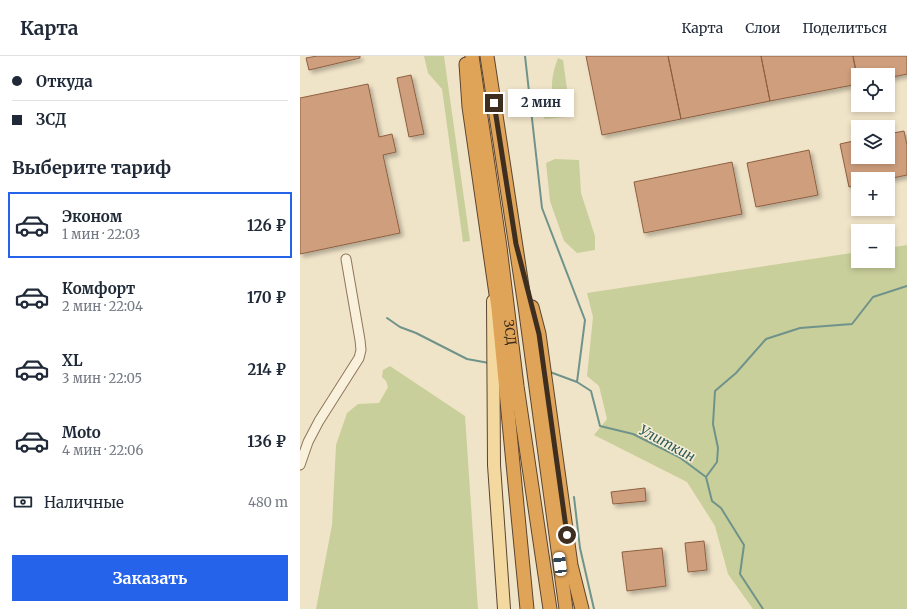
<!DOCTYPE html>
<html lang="ru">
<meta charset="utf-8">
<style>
body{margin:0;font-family:Merriweather,serif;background:#f2f2f3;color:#1f2937;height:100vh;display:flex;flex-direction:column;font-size:15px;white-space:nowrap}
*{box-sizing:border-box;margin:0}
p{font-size:13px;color:#747a83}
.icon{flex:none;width:22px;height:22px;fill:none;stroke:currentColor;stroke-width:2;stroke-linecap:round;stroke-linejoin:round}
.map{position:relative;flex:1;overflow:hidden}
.details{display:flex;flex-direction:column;background:#fff;width:300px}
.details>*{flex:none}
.top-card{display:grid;align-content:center;height:88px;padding:0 12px;background:#fff}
.tools{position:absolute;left:551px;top:12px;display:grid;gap:8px}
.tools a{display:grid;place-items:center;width:44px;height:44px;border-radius:0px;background:#fff;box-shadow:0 2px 6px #0003;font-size:20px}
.end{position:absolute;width:18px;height:18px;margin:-9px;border:5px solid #3d2e20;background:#fff;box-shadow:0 0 0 2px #fff}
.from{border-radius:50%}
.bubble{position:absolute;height:28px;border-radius:0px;background:#fff;box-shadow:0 2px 6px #0003;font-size:13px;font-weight:700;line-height:28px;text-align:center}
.car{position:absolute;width:12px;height:24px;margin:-12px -6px;border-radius:5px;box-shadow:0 0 3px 1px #0007;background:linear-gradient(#fff 24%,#345 0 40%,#fff 0 76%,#345 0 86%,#fff 0)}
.top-card b{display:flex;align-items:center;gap:14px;height:38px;font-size:15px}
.top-card b+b{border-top:1px solid #e0e1e3}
.top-card i{width:10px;height:10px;background:#1f2937}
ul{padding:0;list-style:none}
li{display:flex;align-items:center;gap:12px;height:66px;margin:0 8px 6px;padding:0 4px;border:2px solid transparent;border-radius:0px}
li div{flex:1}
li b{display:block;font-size:15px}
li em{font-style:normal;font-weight:700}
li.current{border-color:#2563eb}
li>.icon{width:36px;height:36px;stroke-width:1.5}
h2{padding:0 12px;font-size:18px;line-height:48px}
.pay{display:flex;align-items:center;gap:10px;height:44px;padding:0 12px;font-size:15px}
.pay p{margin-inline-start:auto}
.action{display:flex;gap:8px;margin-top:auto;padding:8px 12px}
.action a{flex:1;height:46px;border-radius:0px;background:#2563eb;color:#fff;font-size:16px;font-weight:700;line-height:46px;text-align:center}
header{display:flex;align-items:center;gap:24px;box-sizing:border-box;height:56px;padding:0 20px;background:#fff;border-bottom:1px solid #e0e1e3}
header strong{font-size:19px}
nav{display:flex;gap:22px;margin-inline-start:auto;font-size:14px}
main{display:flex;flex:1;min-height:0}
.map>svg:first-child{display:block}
.green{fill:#c9cf9b}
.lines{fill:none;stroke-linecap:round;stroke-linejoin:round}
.stream{stroke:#6f938a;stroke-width:2}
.building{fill:#cf9f7d;stroke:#8d5f41;filter:url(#shadow)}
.minor-casing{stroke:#8d765c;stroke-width:11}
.major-casing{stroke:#5b4430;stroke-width:14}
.highway-casing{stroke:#5b4430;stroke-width:15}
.minor{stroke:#faf1dc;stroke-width:9}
.major{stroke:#f3d9a0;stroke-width:12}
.highway{stroke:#e0a458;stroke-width:13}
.route{stroke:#3d2e20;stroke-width:5}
.labels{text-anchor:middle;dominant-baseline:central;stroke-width:3;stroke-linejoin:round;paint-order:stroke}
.street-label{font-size:13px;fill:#3d2e20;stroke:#f7eed8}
.water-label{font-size:14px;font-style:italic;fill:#2f5d5a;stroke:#f7eed8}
</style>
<header>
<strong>Карта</strong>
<nav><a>Карта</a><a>Слои</a><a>Поделиться</a></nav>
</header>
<main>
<section class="details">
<div class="top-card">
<b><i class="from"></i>Откуда</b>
<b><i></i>ЗСД</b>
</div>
<h2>Выберите тариф</h2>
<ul>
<li class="current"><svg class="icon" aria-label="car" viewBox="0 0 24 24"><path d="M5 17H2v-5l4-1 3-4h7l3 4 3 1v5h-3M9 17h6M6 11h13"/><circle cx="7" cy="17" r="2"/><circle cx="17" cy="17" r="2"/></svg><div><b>Эконом</b><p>1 мин · 22:03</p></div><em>126 ₽</em></li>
<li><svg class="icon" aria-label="car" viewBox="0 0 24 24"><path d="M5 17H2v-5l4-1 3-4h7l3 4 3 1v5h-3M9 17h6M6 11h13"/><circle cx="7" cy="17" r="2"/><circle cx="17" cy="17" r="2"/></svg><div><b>Комфорт</b><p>2 мин · 22:04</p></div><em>170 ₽</em></li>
<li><svg class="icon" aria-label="car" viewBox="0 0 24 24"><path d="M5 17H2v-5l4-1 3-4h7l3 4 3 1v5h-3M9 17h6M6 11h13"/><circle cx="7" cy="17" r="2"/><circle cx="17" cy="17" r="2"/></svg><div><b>XL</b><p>3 мин · 22:05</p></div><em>214 ₽</em></li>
<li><svg class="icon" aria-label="car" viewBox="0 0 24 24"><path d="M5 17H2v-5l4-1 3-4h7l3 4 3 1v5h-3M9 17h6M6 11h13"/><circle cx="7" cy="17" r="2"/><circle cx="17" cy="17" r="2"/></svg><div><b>Moto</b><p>4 мин · 22:06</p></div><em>136 ₽</em></li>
</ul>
<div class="pay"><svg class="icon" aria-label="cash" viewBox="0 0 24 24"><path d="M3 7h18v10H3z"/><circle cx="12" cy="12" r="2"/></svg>Наличные<p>480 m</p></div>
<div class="action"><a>Заказать</a></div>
</section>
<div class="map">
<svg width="607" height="553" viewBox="0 0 607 553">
<defs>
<filter id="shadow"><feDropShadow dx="3" dy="3" stdDeviation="2" flood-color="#0004"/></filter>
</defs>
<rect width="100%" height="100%" fill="#f0e4c8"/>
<path class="green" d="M124,0H144L170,185L163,186L142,33L128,17Z
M258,2L263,4L268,40L265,46L255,45C249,32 253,15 258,2Z
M243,51L266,52L268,56L265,61L245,63L241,59Z
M255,103L279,104L281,137L295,180V194L277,197L264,185L250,145L246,107Z
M607,189V553H453L428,518L415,470L387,426L294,379L307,363L299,330L287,320L293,261L287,237L558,196V205H588V192Z
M90,310L165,360L178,553H16L32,469L36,389L47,357L58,348L79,347L88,331L86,325L82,321L83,314Z"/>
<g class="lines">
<path class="stream" d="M225,0L242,152L285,264L277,326
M87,262L100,271L116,277L167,303L189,307
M250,316L277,326L291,335L300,370L333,378L379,401L406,421L412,445L421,452L444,489L440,518L463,553
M406,421L417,406L418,392L413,368L415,335L436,317L466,283L500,272L552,268L573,241L607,230
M274,441L280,492L294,553"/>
</g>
<path class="building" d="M17,0H60V2L9,14L6,2Z
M286,0H368L381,63L302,79Z
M368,0H461L470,45L381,63Z
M461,0H553L558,28L470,45Z
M553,0H607V18L588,22V19H558V25Z
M111,19L124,78L109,81L97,22Z
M68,28L79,81L92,78L96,96L83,99L100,177L0,198V42Z
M604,75L607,89V119L588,123H558V129L549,131L540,88L558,84V101H588V78Z
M509,94L518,139L456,151L447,107Z
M432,106L442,158L344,177L334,126Z
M345,432L346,445L313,448L311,436Z
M404,485L407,514L388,516L385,487Z
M362,492L366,530L327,535L322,496Z"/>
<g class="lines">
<defs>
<path id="minor" d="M0,409L8,386L19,365L59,302L61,294L60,284L46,203"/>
<path id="major" d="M193,245L194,409L204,553"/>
<g id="highway">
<path id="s1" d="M172,0L200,191L217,330L250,553"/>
<path d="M187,0L225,250L266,553"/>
<path d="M166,8L169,51L198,252L227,553"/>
<path d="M232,251L239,278L271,509L282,553"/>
</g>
</defs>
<use href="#minor" class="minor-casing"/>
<use href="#major" class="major-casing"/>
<use href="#highway" class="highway-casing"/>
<use href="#minor" class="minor"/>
<use href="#major" class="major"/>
<use href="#highway" class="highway"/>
</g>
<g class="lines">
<path class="route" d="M194,47L216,188L239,278L267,479"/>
</g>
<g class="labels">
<g class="street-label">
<text stroke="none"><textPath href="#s1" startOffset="279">ЗСД</textPath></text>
</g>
<g class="water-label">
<text transform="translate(367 387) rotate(28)">Улиткин</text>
</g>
</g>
</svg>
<div class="tools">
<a><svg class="icon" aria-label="locate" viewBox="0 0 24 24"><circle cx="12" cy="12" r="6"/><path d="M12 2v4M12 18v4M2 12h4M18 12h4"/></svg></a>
<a><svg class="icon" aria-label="layers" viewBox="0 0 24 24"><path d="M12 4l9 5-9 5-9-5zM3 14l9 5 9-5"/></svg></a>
<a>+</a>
<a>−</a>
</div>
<i class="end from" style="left:267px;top:479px"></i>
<i class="end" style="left:194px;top:47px"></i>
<div class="bubble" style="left:208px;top:33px;width:66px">2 мин</div>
<i class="car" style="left:260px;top:508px;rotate:353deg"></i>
</div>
</main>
